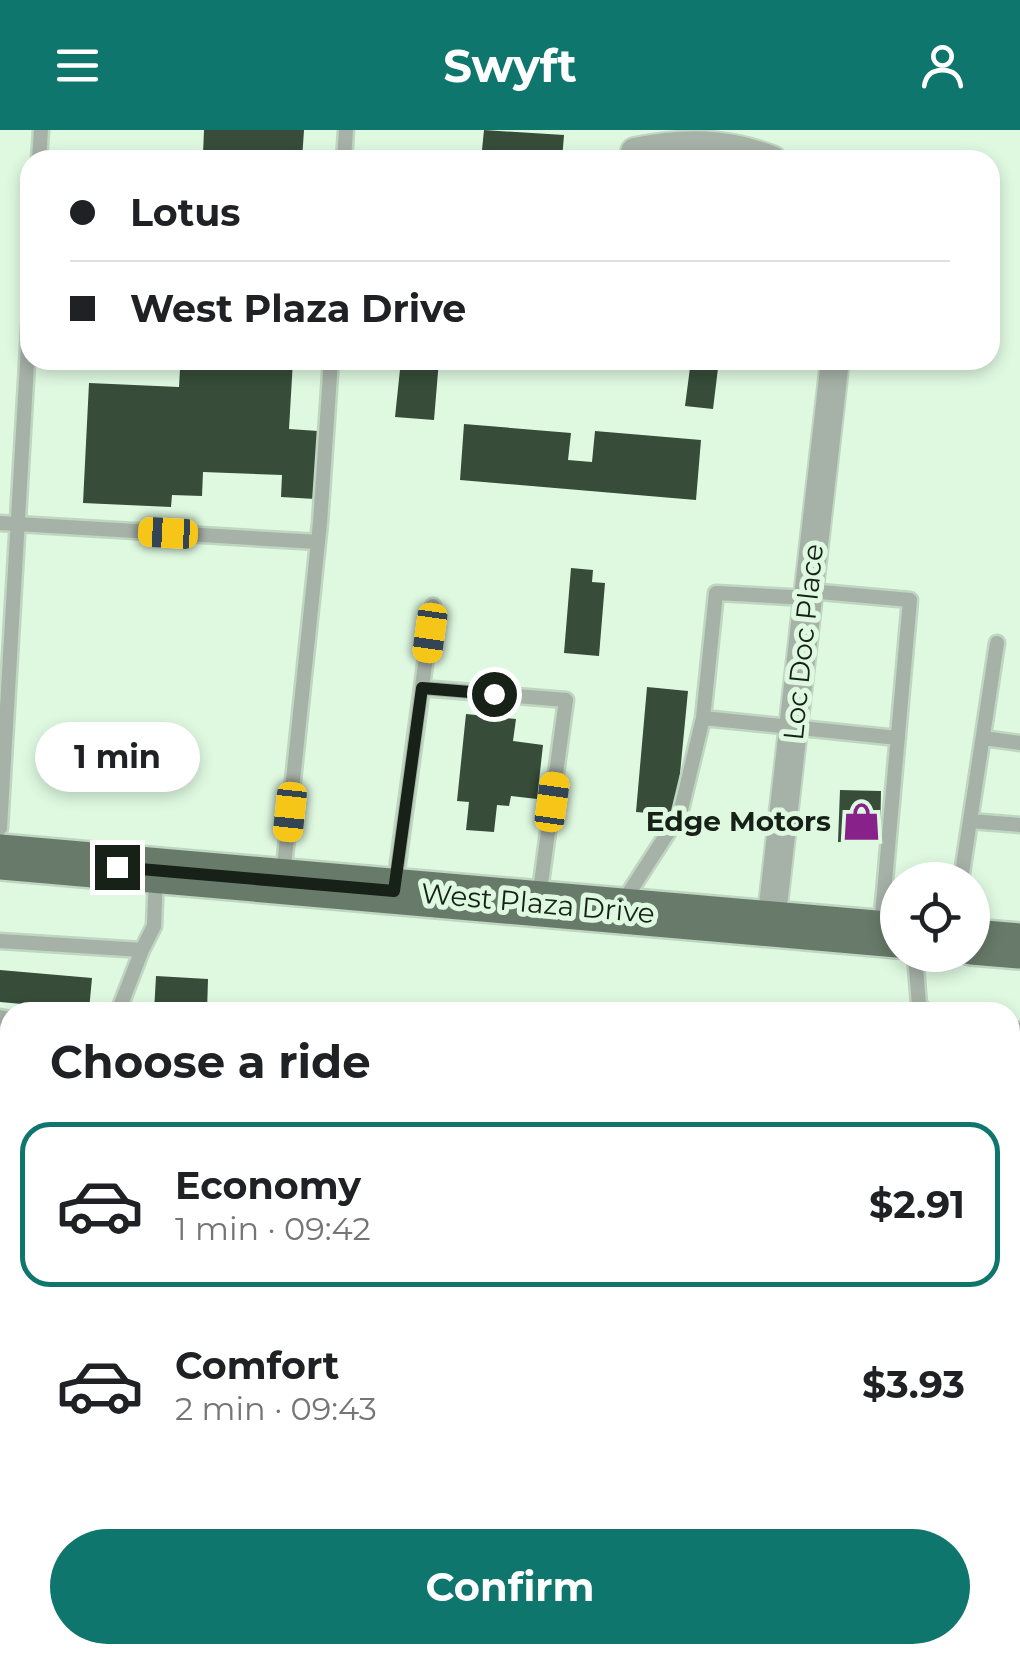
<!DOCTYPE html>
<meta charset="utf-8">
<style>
body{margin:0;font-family:Montserrat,sans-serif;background:#f2f2f2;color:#202124;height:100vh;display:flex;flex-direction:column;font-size:38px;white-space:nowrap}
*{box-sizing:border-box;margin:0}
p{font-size:32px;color:#757577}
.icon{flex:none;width:55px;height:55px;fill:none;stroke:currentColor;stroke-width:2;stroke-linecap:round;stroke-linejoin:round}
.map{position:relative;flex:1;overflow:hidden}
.panel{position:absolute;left:0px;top:872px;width:1020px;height:662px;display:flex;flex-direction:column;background:#fff;border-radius:30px 30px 0 0;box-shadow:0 5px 15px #0003}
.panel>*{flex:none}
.guide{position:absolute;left:20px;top:20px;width:980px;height:220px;border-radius:30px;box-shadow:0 5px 15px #0003;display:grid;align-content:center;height:220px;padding:0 50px;background:#fff}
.fabs{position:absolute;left:880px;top:732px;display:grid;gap:20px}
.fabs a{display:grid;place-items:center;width:110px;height:110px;border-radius:50%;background:#fff;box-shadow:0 5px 15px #0003;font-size:50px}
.end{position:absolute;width:45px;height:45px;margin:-22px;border:12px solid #172118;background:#fff;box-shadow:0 0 0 5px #fff}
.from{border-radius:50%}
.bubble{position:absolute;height:70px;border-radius:35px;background:#fff;box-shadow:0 5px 15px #0003;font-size:32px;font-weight:700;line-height:70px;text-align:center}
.car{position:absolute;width:30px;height:60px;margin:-30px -15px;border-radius:12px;box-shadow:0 0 8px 2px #0007;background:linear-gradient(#f5c518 24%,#345 0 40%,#f5c518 0 76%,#345 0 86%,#f5c518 0)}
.guide b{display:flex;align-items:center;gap:35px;height:95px;font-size:38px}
.guide b+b{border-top:2px solid #e0e0e0}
.guide i{width:25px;height:25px;background:#202124}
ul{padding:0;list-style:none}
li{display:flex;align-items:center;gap:30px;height:165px;margin:0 20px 15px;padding:0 30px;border:5px solid transparent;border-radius:30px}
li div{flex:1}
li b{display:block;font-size:38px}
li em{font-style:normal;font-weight:700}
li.selected{border-color:#0f766e}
li>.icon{width:90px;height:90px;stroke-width:1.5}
h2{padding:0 50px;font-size:45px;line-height:120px}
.primary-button{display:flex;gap:20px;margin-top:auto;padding:20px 50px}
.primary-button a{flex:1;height:115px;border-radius:60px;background:#0f766e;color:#fff;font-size:40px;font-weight:700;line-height:115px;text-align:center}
header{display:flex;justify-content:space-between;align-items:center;height:130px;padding:0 50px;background:#0f766e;color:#fff;font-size:45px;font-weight:700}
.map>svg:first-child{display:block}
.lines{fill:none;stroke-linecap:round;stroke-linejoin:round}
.stream{stroke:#7fae84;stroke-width:9}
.building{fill:#374c39}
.service-casing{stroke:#bfd6c1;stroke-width:19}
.minor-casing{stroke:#bfd6c1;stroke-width:32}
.primary-casing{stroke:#bfd6c1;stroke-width:50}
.service{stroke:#a6b1a7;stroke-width:14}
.minor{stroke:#a6b1a7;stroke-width:28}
.primary{stroke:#687b6a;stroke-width:45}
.route{stroke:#172118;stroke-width:12}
.labels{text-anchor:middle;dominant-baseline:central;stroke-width:10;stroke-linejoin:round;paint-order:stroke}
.street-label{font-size:28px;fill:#172118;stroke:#dff9e1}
.poi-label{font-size:28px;font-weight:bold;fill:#172118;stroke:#dff9e1;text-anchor:end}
</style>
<header><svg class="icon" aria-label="menu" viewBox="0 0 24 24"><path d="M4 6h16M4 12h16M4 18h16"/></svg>Swyft<svg class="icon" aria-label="person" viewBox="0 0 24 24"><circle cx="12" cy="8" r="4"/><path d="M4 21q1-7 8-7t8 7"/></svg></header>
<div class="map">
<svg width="1020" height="1534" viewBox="0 0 1020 1534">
<rect width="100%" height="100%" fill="#dff9e1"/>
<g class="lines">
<path class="stream" d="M1010,1260L1020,1265"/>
</g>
<path class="building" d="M204,0H304L302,30H186V23L203,24Z
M484,0L564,5L562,30H481Z
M188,230H293L289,299L318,301L315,369L281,367L282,345L203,342L202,366L172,365L171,377L83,373L89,253L179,257L180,239L188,240Z
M401,230H439L434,290L395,287Z
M691,230H719L713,279L685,276Z
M464,294L571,303L568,330L592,332L595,301L701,310L696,370L460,350Z
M571,438L593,440L592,452L605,453L599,526L564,523Z
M647,557L688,561L676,685L636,682Z
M466,584L516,589L513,611L543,615L537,669L511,666L509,676L497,675L494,702L466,700L469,672L457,671Z
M840,660L881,661L880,713L838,712Z
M0,840L92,848L89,880L0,872Z
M156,846L208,849L207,882H154Z
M904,1525L916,1528L919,1525H968L976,1534H894Z"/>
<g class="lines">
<defs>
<path id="service" d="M39,30L41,0
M344,30L346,0
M0,393L318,412
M809,461L910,470L881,796
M422,558L566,570L539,768
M703,588L716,463L808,468
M983,608L1020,613
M970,691L1020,695
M0,698L30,182
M283,746L320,393L331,230
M961,750L997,513
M395,755L433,476
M623,772L680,684L703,588L898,608
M0,811L142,820
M915,825L919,875L927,882
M118,882L142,820L154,796L156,746
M0,887L10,889
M1010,899L1020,900"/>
<path id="minor" d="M635,22C685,12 724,12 772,30
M771,793L835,230"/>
<path id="primary" d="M0,727L898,805
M972,812L1020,816"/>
</defs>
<use href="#service" class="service-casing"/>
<use href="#minor" class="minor-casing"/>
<use href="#primary" class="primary-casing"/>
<use href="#service" class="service"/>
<use href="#minor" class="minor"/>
<use href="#primary" class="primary"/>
</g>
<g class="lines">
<path class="route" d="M117,737L394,761L422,558L494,564"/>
</g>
<defs>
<symbol id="shop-bare" viewBox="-9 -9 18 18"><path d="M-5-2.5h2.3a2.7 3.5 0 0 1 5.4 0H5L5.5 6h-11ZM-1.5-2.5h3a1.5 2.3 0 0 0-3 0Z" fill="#882189" stroke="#dff9e1" stroke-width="2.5" paint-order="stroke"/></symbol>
</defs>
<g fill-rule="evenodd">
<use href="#shop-bare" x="834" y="664" width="55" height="55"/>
</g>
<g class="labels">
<g class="street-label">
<text transform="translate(803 512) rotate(-84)">Loc Doc Place</text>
<text transform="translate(538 773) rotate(5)">West Plaza Drive</text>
</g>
<g class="poi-label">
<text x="831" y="691">Edge Motors</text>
</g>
</g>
</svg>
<div class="fabs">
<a><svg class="icon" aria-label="locate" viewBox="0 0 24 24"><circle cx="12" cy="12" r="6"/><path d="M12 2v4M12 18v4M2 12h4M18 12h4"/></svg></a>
</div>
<i class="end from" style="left:494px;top:564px"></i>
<i class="end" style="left:117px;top:737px"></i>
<div class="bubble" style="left:35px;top:592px;width:165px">1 min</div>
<i class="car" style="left:168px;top:403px;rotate:273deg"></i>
<i class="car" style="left:430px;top:503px;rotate:188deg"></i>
<i class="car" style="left:552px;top:672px;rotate:8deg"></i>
<i class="car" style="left:290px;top:682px;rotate:186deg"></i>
<div class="guide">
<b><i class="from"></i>Lotus</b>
<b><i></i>West Plaza Drive</b>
</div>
<section class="panel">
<h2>Choose a ride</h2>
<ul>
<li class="selected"><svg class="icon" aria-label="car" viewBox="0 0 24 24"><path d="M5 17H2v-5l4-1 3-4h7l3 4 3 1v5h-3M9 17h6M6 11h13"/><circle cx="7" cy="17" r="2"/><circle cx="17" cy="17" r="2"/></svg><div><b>Economy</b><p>1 min · 09:42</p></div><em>$2.91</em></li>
<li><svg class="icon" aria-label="car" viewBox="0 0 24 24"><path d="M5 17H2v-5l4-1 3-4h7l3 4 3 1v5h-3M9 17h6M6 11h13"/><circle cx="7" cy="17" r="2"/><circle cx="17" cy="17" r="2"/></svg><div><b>Comfort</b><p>2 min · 09:43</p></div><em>$3.93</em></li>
</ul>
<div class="primary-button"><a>Confirm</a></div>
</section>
</div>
